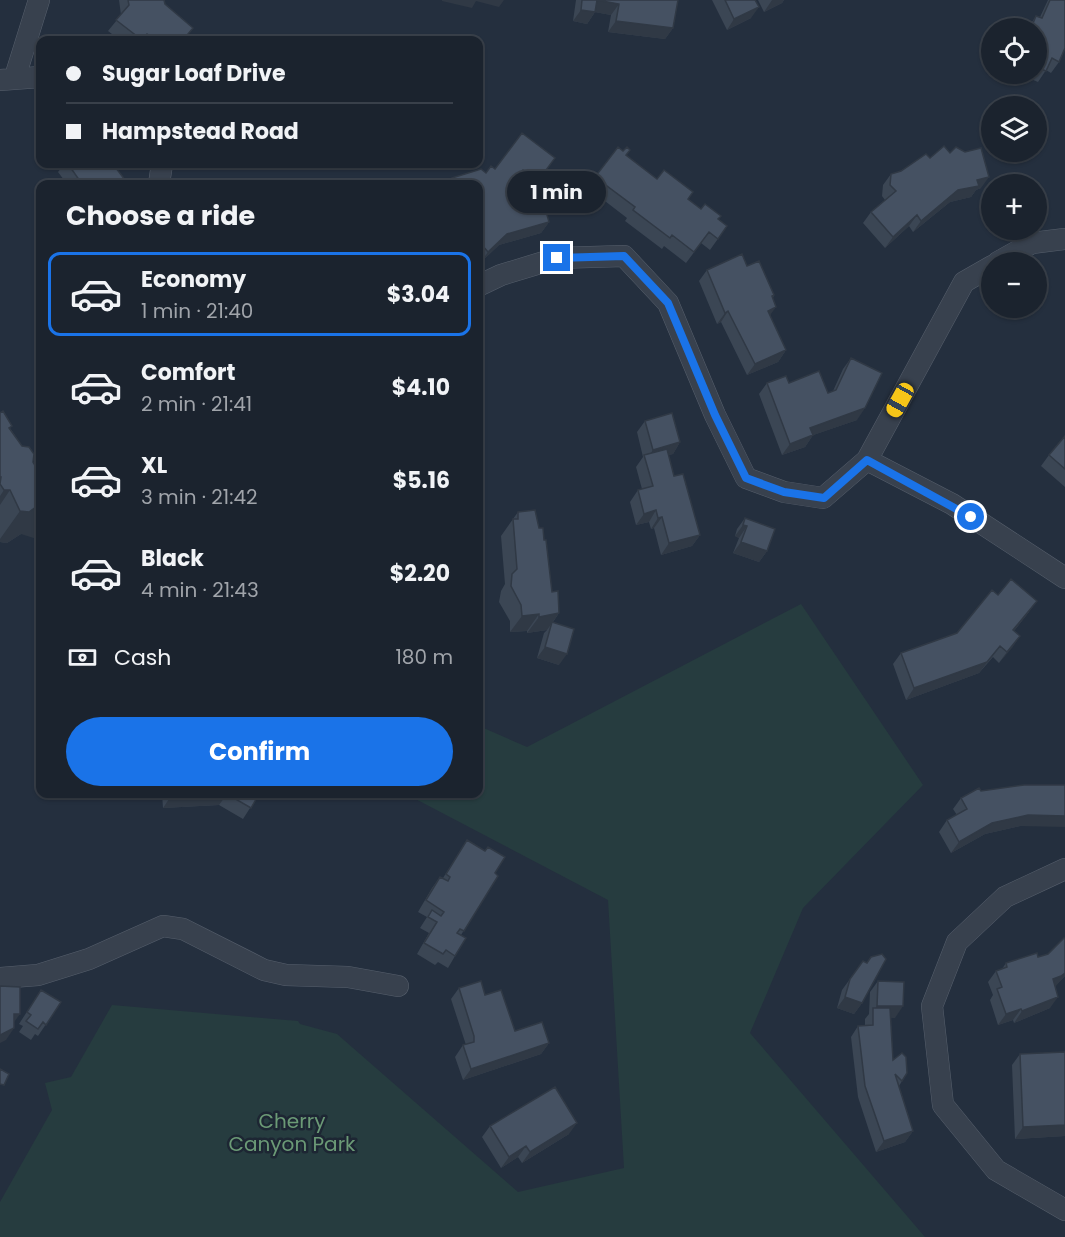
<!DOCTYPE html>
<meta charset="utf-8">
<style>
body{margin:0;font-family:Poppins,sans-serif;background:#282f3a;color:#f1f3f6;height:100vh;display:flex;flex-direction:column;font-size:22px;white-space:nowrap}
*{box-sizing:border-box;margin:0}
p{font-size:20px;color:#a0a4aa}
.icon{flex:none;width:33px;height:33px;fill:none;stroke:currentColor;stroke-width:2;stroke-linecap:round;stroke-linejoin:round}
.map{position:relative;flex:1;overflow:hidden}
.drawer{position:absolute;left:36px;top:180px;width:447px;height:618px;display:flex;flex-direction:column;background:#1b232e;border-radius:12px;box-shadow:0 2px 4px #0004,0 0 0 2px #39404a}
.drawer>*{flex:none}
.banner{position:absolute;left:36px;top:36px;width:447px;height:132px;border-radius:12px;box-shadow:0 2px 4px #0004,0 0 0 2px #39404a;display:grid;align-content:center;height:132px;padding:0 30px;background:#1b232e}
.fabs{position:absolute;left:981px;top:18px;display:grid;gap:12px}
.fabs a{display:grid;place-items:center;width:66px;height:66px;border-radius:50%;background:#1b232e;box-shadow:0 2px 4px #0004,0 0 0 2px #39404a;font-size:30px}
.end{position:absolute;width:27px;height:27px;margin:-14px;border:8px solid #1a73e8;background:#fff;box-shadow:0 0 0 3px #fff}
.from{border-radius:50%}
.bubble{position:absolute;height:42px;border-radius:21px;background:#1b232e;box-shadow:0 2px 4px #0004,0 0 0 2px #39404a;font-size:20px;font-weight:700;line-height:42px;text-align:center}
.car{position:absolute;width:18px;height:36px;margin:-18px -9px;border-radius:8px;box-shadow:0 0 4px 2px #0007;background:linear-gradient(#f5c518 24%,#345 0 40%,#f5c518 0 76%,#345 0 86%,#f5c518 0)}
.banner b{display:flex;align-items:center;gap:21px;height:57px;font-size:22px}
.banner b+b{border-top:2px solid #39404a}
.banner i{width:15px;height:15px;background:#f1f3f6}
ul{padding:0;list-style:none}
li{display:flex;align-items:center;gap:18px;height:84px;margin:0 12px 9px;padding:0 18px;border:3px solid transparent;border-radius:12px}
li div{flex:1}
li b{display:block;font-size:22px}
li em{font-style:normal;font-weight:700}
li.on{border-color:#1a73e8}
li>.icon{width:54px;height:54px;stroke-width:1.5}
h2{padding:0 30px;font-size:27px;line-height:72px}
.pay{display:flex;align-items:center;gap:15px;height:66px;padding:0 30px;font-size:22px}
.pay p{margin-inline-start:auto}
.button{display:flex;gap:12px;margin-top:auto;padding:12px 30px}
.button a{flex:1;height:69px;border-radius:36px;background:#1a73e8;color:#fff;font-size:24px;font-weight:700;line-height:69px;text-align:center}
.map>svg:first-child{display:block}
.green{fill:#263c3f}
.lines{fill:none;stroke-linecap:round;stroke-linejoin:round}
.street-casing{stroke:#565f6c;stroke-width:22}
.street{stroke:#38414e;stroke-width:21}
.wall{fill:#3b4654}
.shaded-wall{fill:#303945}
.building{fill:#455162;stroke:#303945;stroke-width:1.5}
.route{stroke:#1a73e8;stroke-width:8}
.labels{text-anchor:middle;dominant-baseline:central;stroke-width:5;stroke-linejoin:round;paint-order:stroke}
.park-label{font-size:20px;fill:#6b9a76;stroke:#1d2633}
</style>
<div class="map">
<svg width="1065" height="1237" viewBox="0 0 1065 1237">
<rect width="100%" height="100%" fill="#242f3e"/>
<path class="green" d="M801,604L923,785L803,908L750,1033L925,1237H0V1202L52,1110L45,1083L71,1077L112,1005L298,1021L300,1024L337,1034L518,1192L624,1168L608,900L406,794H478L479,726L527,747Z"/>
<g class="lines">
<defs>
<path id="street" d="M15,77L39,0
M0,80L40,77
M159,184L162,164
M998,262L1032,243L1065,239
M478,286L501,275L557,258L624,256L668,303L715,415L746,478L784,492L823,498L867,460L964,282L992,266
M867,460L952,504L1065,578
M1065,869L1005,897L957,942L932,1006L943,1105L996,1170L1065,1210
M0,978L38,975L89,959L163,926L183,929L264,970L286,975L348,977L398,986"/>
</defs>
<use href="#street" class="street-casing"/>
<use href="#street" class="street"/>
</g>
<path class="wall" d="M119,0H164L165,4L193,28L184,40H120L108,31L121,15Z
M576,0H678L673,28L665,39L608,32L611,15L595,12L587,24L573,21Z
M712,0H755L751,18L727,30Z
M758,0H784L782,3L764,12Z
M1048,0H1065L1059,62L1051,73L1046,70L1038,82L1026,77L1028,74H1036V28H1028L1036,16L1040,17Z
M630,150L626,155L657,179L727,226L710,250L701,243L686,263L664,246L662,249L625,221L627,218L588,188L595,177L623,151Z
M555,158L530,192L525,189L528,201L549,222L541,233L499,245L480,263L478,261V184H448L452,178L486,173L495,169Z
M930,158L981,188L976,190L971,197L950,202L913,232L909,226L885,248L863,223L871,212L885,200L882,196L883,185L891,174L901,171Z
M64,164H113L128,184H67L58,172Z
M747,266L774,295L773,298L770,316L786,350L778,362L747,375L721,322L717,324L699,281L707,270Z
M851,358L857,420L813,435L805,447L782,455L759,394L767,383H789L828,393L833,391L843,369Z
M0,413L22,446L21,534L7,543L0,542Z
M645,421L680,442L673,454L668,455L674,476L700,535L692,546L661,555L654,528L651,529L649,522L636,525L630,502L638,490L642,489L636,467L643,457L637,432Z
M1065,436V487L1041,466L1049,455Z
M518,512L552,592L559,613L553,622L559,665L537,658L544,633L547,630L527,633V631L510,632V621L499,602L501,591L505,584L501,536Z
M745,518L767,551L759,562L733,553L739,538L735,536L737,529Z
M998,595L1029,612L1014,631L1020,636L999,663L993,657L979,673L906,700L893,664L901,653L957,633Z
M981,791L1020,826L985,834L951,853L939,832L947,820L957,815L953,809L961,798Z
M162,794H259L243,819L219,805L163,808Z
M467,840L495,873L498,876L461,935L455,956L448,968L438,962L435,965L417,954L429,933L420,928L427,917L418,912L432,888L440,877L443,878Z
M1065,939V976L1055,986L1050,1008L1014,1023L1013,1020L998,1025L990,1000L993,995L988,982L996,971L1002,969L1006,963L1038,957L1048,954Z
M863,961L862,1003L854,1014L837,1008L842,990Z
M878,981L895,1018L890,1017L893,1060L907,1073L899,1086L913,1131L905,1142L876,1152L858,1097L851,1037L858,1026H865V1019L869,1014L870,992Z
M459,988L485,995L515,1031L549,1043L541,1054L463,1080L455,1057L463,1045H466L451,999Z
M41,990L61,1002L38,1036L35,1034L31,1040L19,1032L23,1026L19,1024Z
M1065,1052V1136L1015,1139L1012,1065L1020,1054Z
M490,1126L569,1134L522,1163L518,1157L501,1168L482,1137Z"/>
<path class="shaded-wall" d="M442,0H504L499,7L476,1L472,8L442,1Z
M597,0L619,4L611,15L589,11Z
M772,0H784L782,3L764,12Z
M759,7L751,18L727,30L734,19Z
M581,10L595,12L587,24L573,21Z
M616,21L673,28L665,39L608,32Z
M989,177L981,188L976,190L971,197L950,202L913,232L921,221L958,190L977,180Z
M917,215L909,226L885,248L893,237Z
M549,222L541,233L499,245L480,263L488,252L507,234Z
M776,307L768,318V311Z
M728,311L721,322L717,324L725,313Z
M786,350L778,362L747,375L755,364Z
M865,408L857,420L802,439L810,428Z
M813,435L805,447L782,455L790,444Z
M680,442L673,454L645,461L653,450Z
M4,490H10L0,505V496Z
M40,504V540L21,534L7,543L0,542V539L20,511Z
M656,510L649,522L636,525L644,514Z
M662,517L654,528L651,529L658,518Z
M743,525L747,526L739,538L735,536Z
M700,535L692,546L661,555L669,543Z
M741,542L767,551L759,562L733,553Z
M1037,601L1029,612L1005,642L1013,630Z
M559,613L547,630L527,633L539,617Z
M539,614L527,631L510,632L522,616Z
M1020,636L1012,648L999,663L1007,652Z
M1000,646L979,673L906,700L914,688Z
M545,647L567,654L559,665L537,658Z
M227,794L219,805L163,808L171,796Z
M1028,815L1065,816V827L1020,826L985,834L951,853L959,842L992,823Z
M1065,973V976L1054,988L1053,979Z
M845,997L862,1003L854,1014L837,1008Z
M1058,997L1050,1008L1014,1023L1022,1011Z
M877,1006H903L895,1018L873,1017V1011Z
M1021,1009L1013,1020L998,1025L1006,1014Z
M14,1014H20L12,1025Z
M14,1028L6,1040L0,1043V1035Z
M549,1043L541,1054L463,1080L471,1069Z
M577,1123L569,1134L522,1163L530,1152Z
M1065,1125V1136L1015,1139L1023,1127Z
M913,1131L905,1142L876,1152L884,1141Z
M526,1146L518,1157L501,1168L509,1157Z"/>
<path class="building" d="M128,0H164L165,4L193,28L183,40H155L147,34L142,40L116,20L129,5Z
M582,0H678L673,28L616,21L619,4L597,0L595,12L581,10Z
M725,0H755L759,7L734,19Z
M1050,0H1065V48L1059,62L1052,58L1046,71L1036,67V60L1038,56L1036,55V28H1031L1036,16L1042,18Z
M522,133L555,158L538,181L523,170L521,173L528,201L542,197L549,222L507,234L488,252L483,246L478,251V219L483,215L479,202H478V184H454L452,178L481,169L486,173L491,166L495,169Z
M944,146L950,153L956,147L965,152L981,148L989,177L977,180L979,186L958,190L921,221L917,215L893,237L871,212L896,191L890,185L891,174L901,171L926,154L930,158Z
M618,147L623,151L627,147L630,150L626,155L657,179L664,170L693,192L688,199L701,209L705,204L721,216L718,219L727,226L718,239L709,232L694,252L672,235L670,238L633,210L635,207L595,177Z
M68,164H113L128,184H82Z
M742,254L747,266L759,261L774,295L772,296L776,307L768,311L786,350L755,364L728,311L725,313L707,270Z
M851,358L882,373L865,408L810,428L813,435L790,444L767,383L786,376L789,383L819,371L828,393L836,390Z
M3,411L12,426L9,428L22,446L29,447L34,454L33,462L36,467L40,468V504L29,512L20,511L10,490H4L0,484L1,477H0V413Z
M672,413L680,442L653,450L645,421Z
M1065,436V469L1049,455Z
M667,449L674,476L683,474L700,535L669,543L662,517L658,518L656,510L644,514L638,490L653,486L644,455Z
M535,510L539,528H543L544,540H546L552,592L558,591L559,613L539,617V614L522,616L521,605L511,586L512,574L517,569L513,519H518V512Z
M745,518L775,529L767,551L741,542L747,526L743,525Z
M1011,579L1037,601L1013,630L1020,636L1007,652L1000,646L987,662L914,688L901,653L957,633L992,590L998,595Z
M552,622L574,629L567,654L545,647Z
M1024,785H1065V816L1028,815L992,823L959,842L947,820L967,809L961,798L979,788L981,791Z
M170,794H259L251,808L227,794L171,796Z
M467,840L485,851L488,847L505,857L495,873L498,876L464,931L460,929L457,933L466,938L455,956L446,950L443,954L424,943L437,922L428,917L432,910L441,916L444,912L426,900L440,877L448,881L450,877L446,874Z
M1064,938L1065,939V973L1061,976L1053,979L1058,997L1022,1011L1021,1009L1006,1014L997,989L1002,987L996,971L1007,967L1006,963L1037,953L1038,957L1048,954Z
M882,954L886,959L862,1003L845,997L850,979L863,961L867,963L871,957Z
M481,981L485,995L501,990L515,1031L542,1022L549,1043L471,1069L463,1045L474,1042V1036L459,988Z
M878,981L904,982L903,1006H877Z
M0,986L20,987V1014H14V1028L0,1035Z
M41,990L61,1002L46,1025L43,1022L38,1029L26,1021L31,1015L27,1012Z
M873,1008H890L893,1060L902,1053L906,1057L907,1073L902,1081L895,1074L913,1131L884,1141L865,1086L858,1026L873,1025Z
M1065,1052V1125L1023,1127L1020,1054Z
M0,1069L9,1074L4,1085L0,1084Z
M555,1087L577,1123L530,1152L526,1146L509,1157L490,1126Z"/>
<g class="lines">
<path class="route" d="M557,258L624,256L668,303L715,415L746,478L784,492L824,498L867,460L971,517"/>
</g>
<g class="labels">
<g class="park-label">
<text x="292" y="1121">Cherry<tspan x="292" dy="23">Canyon Park</tspan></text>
</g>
</g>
</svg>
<div class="fabs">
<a><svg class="icon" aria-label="locate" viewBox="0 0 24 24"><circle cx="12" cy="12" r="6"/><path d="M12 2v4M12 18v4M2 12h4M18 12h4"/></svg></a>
<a><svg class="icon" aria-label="layers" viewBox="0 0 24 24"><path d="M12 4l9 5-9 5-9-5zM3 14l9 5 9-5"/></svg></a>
<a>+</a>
<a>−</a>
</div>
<i class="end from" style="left:971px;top:517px"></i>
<i class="end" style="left:557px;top:258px"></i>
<div class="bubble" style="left:507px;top:171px;width:99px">1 min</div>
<i class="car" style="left:900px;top:400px;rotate:209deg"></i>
<div class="banner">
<b><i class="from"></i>Sugar Loaf Drive</b>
<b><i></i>Hampstead Road</b>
</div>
<section class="drawer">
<h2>Choose a ride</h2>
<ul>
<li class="on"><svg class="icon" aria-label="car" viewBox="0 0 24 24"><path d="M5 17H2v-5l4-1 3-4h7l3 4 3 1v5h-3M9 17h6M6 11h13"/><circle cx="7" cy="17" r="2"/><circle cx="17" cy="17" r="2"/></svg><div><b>Economy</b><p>1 min · 21:40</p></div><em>$3.04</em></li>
<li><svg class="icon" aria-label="car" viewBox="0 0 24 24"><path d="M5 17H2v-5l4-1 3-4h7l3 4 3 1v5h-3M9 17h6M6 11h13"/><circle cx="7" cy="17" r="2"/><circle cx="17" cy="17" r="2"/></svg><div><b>Comfort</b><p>2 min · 21:41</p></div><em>$4.10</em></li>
<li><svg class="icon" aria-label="car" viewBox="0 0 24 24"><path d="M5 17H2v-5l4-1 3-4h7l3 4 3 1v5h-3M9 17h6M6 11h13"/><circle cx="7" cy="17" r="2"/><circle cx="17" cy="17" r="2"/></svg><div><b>XL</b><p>3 min · 21:42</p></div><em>$5.16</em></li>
<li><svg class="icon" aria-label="car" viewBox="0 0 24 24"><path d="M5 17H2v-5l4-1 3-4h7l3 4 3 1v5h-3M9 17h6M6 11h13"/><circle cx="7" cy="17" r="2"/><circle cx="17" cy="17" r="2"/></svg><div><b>Black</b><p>4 min · 21:43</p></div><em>$2.20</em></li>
</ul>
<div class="pay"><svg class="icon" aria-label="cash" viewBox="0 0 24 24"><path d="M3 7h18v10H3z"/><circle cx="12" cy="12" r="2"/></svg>Cash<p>180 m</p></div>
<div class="button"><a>Confirm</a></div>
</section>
</div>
